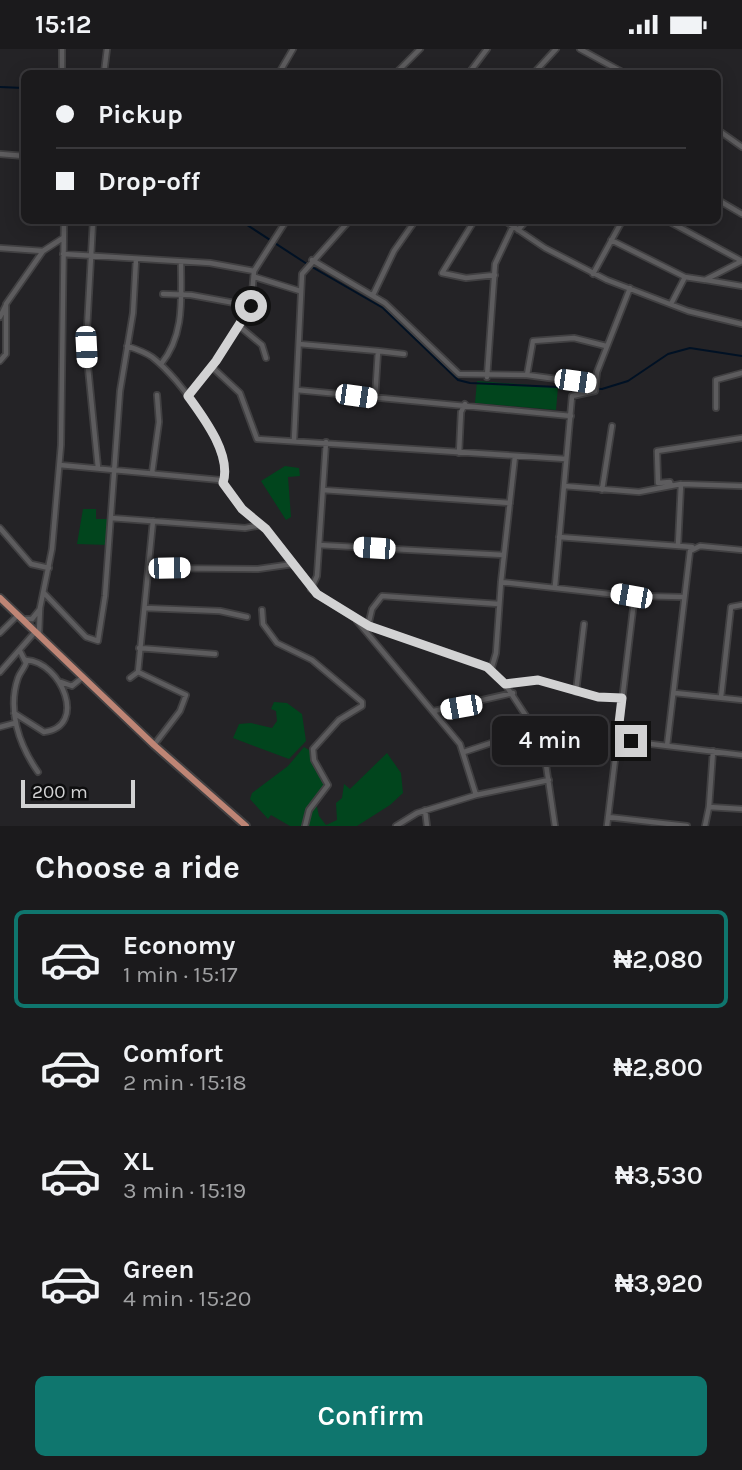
<!DOCTYPE html>
<meta charset="utf-8">
<style>
body{margin:0;font-family:Karla,sans-serif;background:#282729;color:#f1f3f6;height:100vh;display:flex;flex-direction:column;font-size:26px;white-space:nowrap}
*{box-sizing:border-box;margin:0}
p{font-size:23px;color:#a0a1a3}
.icon{flex:none;width:38px;height:38px;fill:none;stroke:currentColor;stroke-width:2;stroke-linecap:round;stroke-linejoin:round}
.map{position:relative;height:777px;overflow:hidden}
.drawer{display:flex;flex-direction:column;background:#1b1a1c;flex:1}
.drawer>*{flex:none}
.hud{position:absolute;left:21px;top:21px;width:700px;height:154px;border-radius:10px;box-shadow:0 4px 18px #0003,0 0 0 2px #39383b;display:grid;align-content:center;height:154px;padding:0 35px;background:#1b1a1c}
.scale{position:absolute;left:21px;bottom:18px;width:114px;box-sizing:border-box;padding-left:7px;border:4px solid #d2d2d3;border-top:0;font-size:19px;line-height:24px;white-space:nowrap;color:#d2d2d3;-webkit-text-stroke:5px #0d0d0e;paint-order:stroke}
.end{position:absolute;width:32px;height:32px;margin:-16px;border:9px solid #d2d2d3;background:#111;box-shadow:0 0 0 4px #111}
.from{border-radius:50%}
.bubble{position:absolute;height:49px;border-radius:10px;background:#1b1a1c;box-shadow:0 4px 18px #0003,0 0 0 2px #39383b;font-size:23px;font-weight:600;line-height:49px;text-align:center}
.car{position:absolute;width:21px;height:42px;margin:-21px -10px;border-radius:9px;box-shadow:0 0 5px 2px #0007;background:linear-gradient(#fff 24%,#345 0 40%,#fff 0 76%,#345 0 86%,#fff 0)}
.hud b{display:flex;align-items:center;gap:24px;height:66px;font-size:26px}
.hud b+b{border-top:2px solid #39383b}
.hud i{width:18px;height:18px;background:#f1f3f6}
ul{padding:0;list-style:none}
li{display:flex;align-items:center;gap:21px;height:98px;margin:0 14px 10px;padding:0 21px;border:4px solid transparent;border-radius:10px}
li div{flex:1}
li b{display:block;font-size:26px}
li em{font-style:normal;font-weight:600}
li.active{border-color:#0f766e}
li>.icon{width:63px;height:63px;stroke-width:1.5}
h2{padding:0 35px;font-size:32px;line-height:84px}
.cta{display:flex;gap:14px;margin-top:auto;padding:14px 35px}
.cta a{flex:1;height:80px;border-radius:10px;background:#0f766e;color:#fff;font-size:28px;font-weight:600;line-height:80px;text-align:center}
.status{display:flex;justify-content:space-between;align-items:center;height:49px;padding:0 35px;background:#1b1a1c;direction:ltr}
.status svg{height:19px;fill:currentColor}
.map>svg:first-child{display:block}
.green{fill:#01451d}
.lines{fill:none;stroke-linecap:round;stroke-linejoin:round}
.stream{stroke:#001124;stroke-width:2}
.minor-casing{stroke:#414042;stroke-width:8}
.major-casing{stroke:#414042;stroke-width:10}
.minor{stroke:#5d5c5e;stroke-width:4.5}
.major{stroke:#be8575;stroke-width:6}
.route{stroke:#d2d2d3;stroke-width:9}
</style>
<div class="status"><b>15:12</b><svg viewBox="0 0 49 12"><path d="M0 12V9h3v3zM5 12V6h3v6zM10 12V3h3v9zM15 12V0h3v12zM26 1h20v11H26zM47 4h2v5h-2z"/></svg></div>
<div class="map">
<svg width="742" height="777" viewBox="0 0 742 777">
<rect width="100%" height="100%" fill="#242326"/>
<path class="green" d="M477,332L558,338L556,361L475,354Z
M285,417L299,419L300,427L288,428L291,468L286,471L261,432Z
M83,460H96V470H109L108,496L77,495Z
M274,653L287,654L302,665L306,692L289,710L233,689L239,675L251,674L272,679L277,672L276,662L271,660Z
M304,698L314,704L316,716L326,736L323,740L325,746L320,750L315,749L319,767L326,776L337,771L336,754L342,749L344,735L350,740L387,704L401,724L403,744L390,756L357,777H290L271,766L268,770L250,750L252,744L288,717Z"/>
<g class="lines">
<path class="stream" d="M0,38L24,39
M241,172L307,215
M312,218L383,259L458,331L470,334L602,340L628,332L668,305L690,299L742,307"/>
<defs>
<path id="minor" d="M62,0V24
M580,0L624,24
M104,24L107,0
M279,24L293,0
M396,24L420,0
M469,24L487,0
M534,24L556,0
M718,81L742,98
M0,105L24,107
M718,151L742,165
M93,172L86,298L98,419
M474,172L442,224L466,229L495,226
M505,172L545,199L607,231L688,262L742,275
M668,172L742,212L705,231L685,228L671,255
M518,181L526,172
M611,191L685,228
M0,199L43,202L63,189
M63,205L210,214L254,222
M312,211L385,254L459,325L527,326
M593,225L622,172
M255,228L300,242
M706,231L742,237
M163,245L191,246L251,257
M373,246L394,202L415,172
M0,268L6,256
M239,277L262,296L266,309
M299,295L378,302L375,350
M127,297C136,300 145,303 152,308C179,329 234,399 223,434
M378,302L404,305
M0,312L6,305V255L43,202
M161,315C185,286 181,249 181,213
M212,318L240,344L257,390L566,410
M487,328L495,215L513,177
M594,335L527,326L533,292L574,289L606,297
M297,341L571,367
M188,347L216,312L251,257L254,222L286,172
M716,359V331L742,324
M294,391L302,225L349,172
M459,404L461,363L465,355
M60,416L220,431L242,460L266,479L317,545L368,577L478,614L491,621L505,635L526,667L545,709L555,777
M152,424L159,373L157,346
M564,437L639,443L681,435L742,437
M671,437L670,433L658,434L657,402L742,389
M323,441L510,454
M602,441L612,377
M111,469L245,479L262,476
M0,479L31,515L49,519
M559,488L692,498
M319,496L504,506
M678,496L681,435
M149,519L258,520L293,515
M501,533L515,407
M555,537L572,347L595,342L597,323L630,239
M311,540L317,527L326,393
M44,544L86,588L98,592L105,547L120,342L133,264L136,210
M145,559L220,562L247,568
M262,561L263,575L277,594L312,611L362,653V657L339,671L313,700L314,711L328,736L309,761L305,777
M22,570H32L40,560
M357,572L460,695L476,746L417,764L396,777
M368,577L372,560L382,547L499,555
M0,584L18,566
M39,585L40,559L52,500L61,396L64,172
M139,599L215,605
M20,602L26,614C24,620 20,623 18,629C7,661 19,696 38,723
M491,621L496,604L501,533L636,548
M0,623L35,583
M138,623L186,646L180,662L154,696
M130,629L138,623L153,472
M61,633L72,637L83,628
M506,635L538,631L598,648L622,649
M576,643L584,575
M675,644L742,651
M721,648L731,558L742,556
M434,662L513,644
M14,664L44,683C88,678 62,613 26,611
M0,678L15,674
M618,691L742,706
M667,697L690,502L700,497L742,501
M713,702L709,758L742,760
M464,703L533,680
M476,746L549,731
M425,761L427,777
M608,768L687,777
M607,777L634,552L640,547L682,548
M705,777L709,758"/>
<path id="major" d="M0,549L154,696L246,777"/>
</defs>
<use href="#minor" class="minor-casing"/>
<use href="#major" class="major-casing"/>
<use href="#minor" class="minor"/>
<use href="#major" class="major"/>
</g>
<g class="lines">
<path class="route" d="M251,257L216,312L188,347C204,369 232,406 223,434L242,460L266,480L317,545L369,577L487,618L505,635L538,631L598,648L622,649L617,691L631,692"/>
</g>
</svg>
<div class="scale">200 m</div>
<i class="end from" style="left:251px;top:257px"></i>
<i class="end" style="left:631px;top:692px"></i>
<div class="bubble" style="left:492px;top:667px;width:116px">4 min</div>
<i class="car" style="left:86px;top:298px;rotate:177deg"></i>
<i class="car" style="left:575px;top:332px;rotate:98deg"></i>
<i class="car" style="left:356px;top:347px;rotate:98deg"></i>
<i class="car" style="left:374px;top:499px;rotate:274deg"></i>
<i class="car" style="left:169px;top:519px;rotate:89deg"></i>
<i class="car" style="left:631px;top:547px;rotate:280deg"></i>
<i class="car" style="left:461px;top:658px;rotate:260deg"></i>
<div class="hud">
<b><i class="from"></i>Pickup</b>
<b><i></i>Drop-off</b>
</div>
</div>
<section class="drawer">
<h2>Choose a ride</h2>
<ul>
<li class="active"><svg class="icon" aria-label="car" viewBox="0 0 24 24"><path d="M5 17H2v-5l4-1 3-4h7l3 4 3 1v5h-3M9 17h6M6 11h13"/><circle cx="7" cy="17" r="2"/><circle cx="17" cy="17" r="2"/></svg><div><b>Economy</b><p>1 min · 15:17</p></div><em>₦2,080</em></li>
<li><svg class="icon" aria-label="car" viewBox="0 0 24 24"><path d="M5 17H2v-5l4-1 3-4h7l3 4 3 1v5h-3M9 17h6M6 11h13"/><circle cx="7" cy="17" r="2"/><circle cx="17" cy="17" r="2"/></svg><div><b>Comfort</b><p>2 min · 15:18</p></div><em>₦2,800</em></li>
<li><svg class="icon" aria-label="car" viewBox="0 0 24 24"><path d="M5 17H2v-5l4-1 3-4h7l3 4 3 1v5h-3M9 17h6M6 11h13"/><circle cx="7" cy="17" r="2"/><circle cx="17" cy="17" r="2"/></svg><div><b>XL</b><p>3 min · 15:19</p></div><em>₦3,530</em></li>
<li><svg class="icon" aria-label="car" viewBox="0 0 24 24"><path d="M5 17H2v-5l4-1 3-4h7l3 4 3 1v5h-3M9 17h6M6 11h13"/><circle cx="7" cy="17" r="2"/><circle cx="17" cy="17" r="2"/></svg><div><b>Green</b><p>4 min · 15:20</p></div><em>₦3,920</em></li>
</ul>
<div class="cta"><a>Confirm</a></div>
</section>
